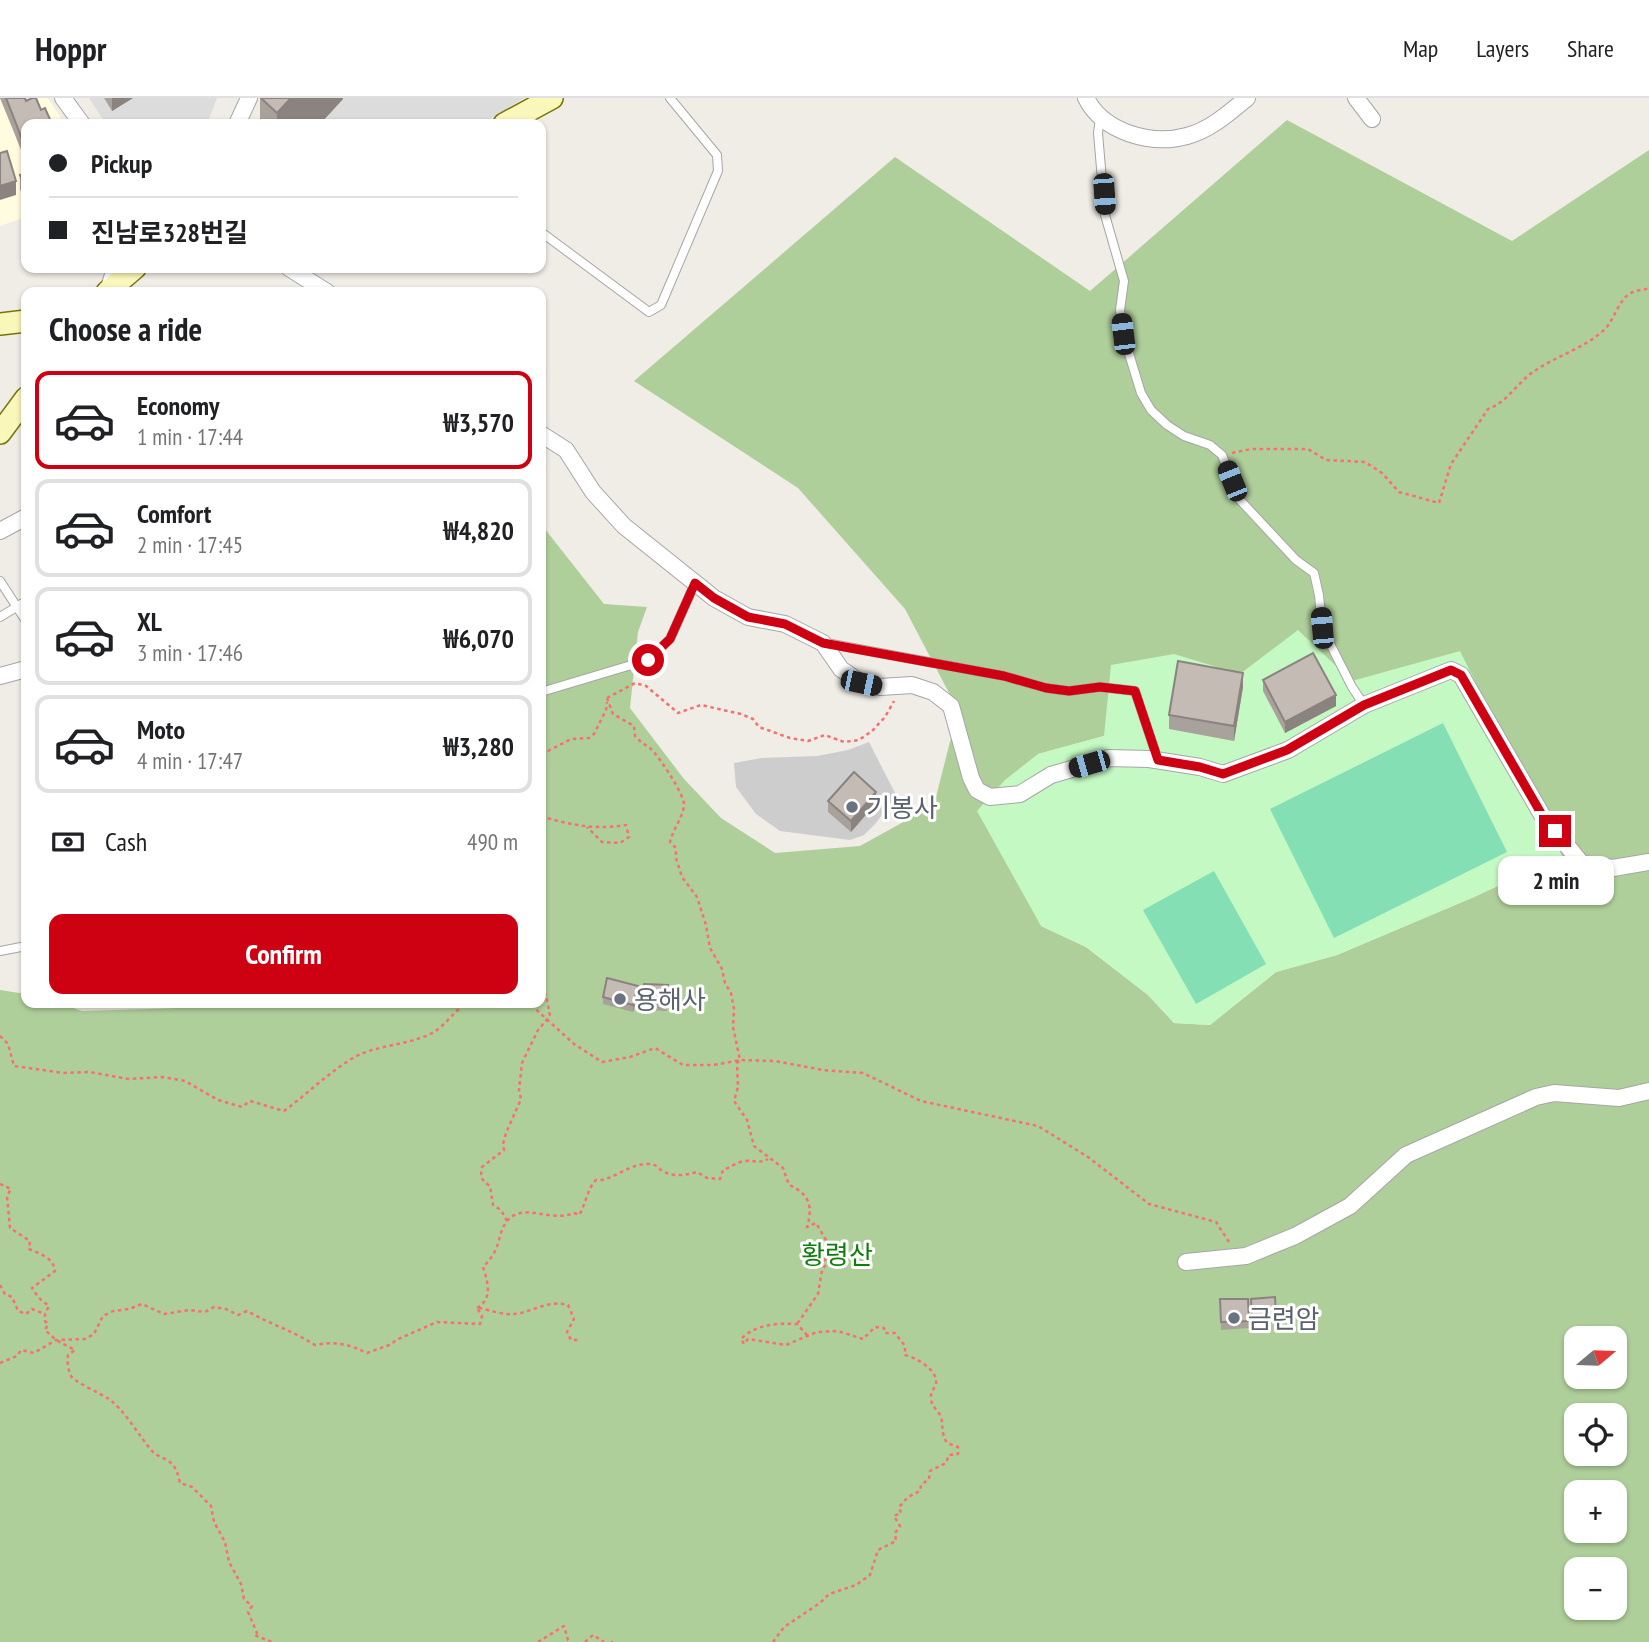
<!DOCTYPE html>
<meta charset="utf-8">
<style>
body{margin:0;font-family:"PT Sans Narrow","Noto Sans KR",sans-serif;background:#f2f2f2;color:#202124;height:100vh;display:flex;flex-direction:column;font-size:26px;white-space:nowrap}
*{box-sizing:border-box;margin:0}
p{font-size:23px;color:#757577}
.icon{flex:none;width:38px;height:38px;fill:none;stroke:currentColor;stroke-width:2;stroke-linecap:round;stroke-linejoin:round}
.map{position:relative;flex:1;overflow:hidden}
.side{position:absolute;left:21px;top:189px;width:525px;height:721px;display:flex;flex-direction:column;background:#fff;border-radius:14px;box-shadow:0 2px 5px #0004}
.side>*{flex:none}
.banner{position:absolute;left:21px;top:21px;width:525px;height:154px;border-radius:14px;box-shadow:0 2px 5px #0004;display:grid;align-content:center;height:154px;padding:0 28px;background:#fff}
.needle{width:46px;rotate:71deg}
.buttons{position:absolute;left:1564px;top:1228px;display:grid;gap:14px}
.buttons a{display:grid;place-items:center;width:63px;height:63px;border-radius:14px;background:#fff;box-shadow:0 2px 5px #0004;font-size:35px}
.end{position:absolute;width:32px;height:32px;margin:-16px;border:9px solid #ce0112;background:#fff;box-shadow:0 0 0 4px #fff}
.from{border-radius:50%}
.bubble{position:absolute;height:49px;border-radius:14px;background:#fff;box-shadow:0 2px 5px #0004;font-size:23px;font-weight:700;line-height:49px;text-align:center}
.car{position:absolute;width:21px;height:42px;margin:-21px -10px;border-radius:9px;box-shadow:0 0 5px 2px #0007;background:linear-gradient(#222 24%,#8ab4d8 0 40%,#222 0 76%,#8ab4d8 0 86%,#222 0)}
.banner b{display:flex;align-items:center;gap:24px;height:66px;font-size:26px}
.banner b+b{border-top:2px solid #e0e0e0}
.banner i{width:18px;height:18px;background:#202124}
ul{padding:0;list-style:none}
li{display:flex;align-items:center;gap:21px;height:98px;margin:0 14px 10px;padding:0 14px;border:4px solid #e0e0e0;border-radius:14px}
li div{flex:1}
li b{display:block;font-size:26px}
li em{font-style:normal;font-weight:700}
li.on{border-color:#ce0112}
li>.icon{width:63px;height:63px;stroke-width:1.5}
h2{padding:0 28px;font-size:32px;line-height:84px}
.pay{display:flex;align-items:center;gap:18px;height:77px;padding:0 28px;font-size:26px}
.pay p{margin-inline-start:auto}
.action{display:flex;gap:14px;margin-top:auto;padding:14px 28px}
.action a{flex:1;height:80px;border-radius:14px;background:#ce0112;color:#fff;font-size:28px;font-weight:700;line-height:80px;text-align:center}
header{display:flex;align-items:center;gap:42px;box-sizing:border-box;height:98px;padding:0 35px;background:#fff;border-bottom:2px solid #e0e0e0}
header strong{font-size:33px}
nav{display:flex;gap:38px;margin-inline-start:auto;font-size:24px}
.map>svg:first-child{display:block}
.residential{fill:#dddcdc}
.education{fill:#fffce0}
.religious{fill:#cdcdcd}
.forest{fill:#afcf9a;fill-rule:evenodd}
.park{fill:#c4f9c3}
.pitch{fill:#84dfb4}
.lines{fill:none;stroke-linecap:round;stroke-linejoin:round}
.lane-casing{stroke:#a6a6a6;stroke-width:10}
.street-casing{stroke:#a6a6a6;stroke-width:18}
.secondary-casing{stroke:#757705;stroke-width:24}
.path{stroke:#f96f6d;stroke-width:2.5;stroke-dasharray:3.5 3.5;stroke-linecap:butt}
.lane{stroke:#fff;stroke-width:8}
.street{stroke:#fff;stroke-width:16}
.secondary{stroke:#f9f7ba;stroke-width:21}
.wall{fill:#a9a19c}
.shaded-wall{fill:#8a837f}
.building{fill:#c5bbb5;stroke:#8a837f;stroke-width:2}
.route{stroke:#ce0112;stroke-width:9}
.worship-dot{fill:#6b7280;stroke:#fff;stroke-width:2.5}
.labels{text-anchor:middle;dominant-baseline:central;stroke-width:6;stroke-linejoin:round;paint-order:stroke}
.worship-label{font-size:26px;fill:#5b616d;stroke:#fff;text-anchor:start}
.park-label{font-size:26px;fill:#0c7f0c;stroke:#fff}
</style>
<header>
<strong>Hoppr</strong>
<nav><a>Map</a><a>Layers</a><a>Share</a></nav>
</header>
<div class="map">
<svg width="1649" height="1544" viewBox="0 0 1649 1544">
<rect width="100%" height="100%" fill="#f0ece6"/>
<path class="residential" d="M89,0H217L207,26H106Z
M276,0H524L482,26H263Z"/>
<path class="education" d="M0,0H48L65,26H26V119L0,128Z"/>
<path class="religious" d="M869,644L896,697L876,725L864,737L850,742L780,733L756,716L736,689L734,665L762,660L817,658L848,652Z"/>
<path class="forest" d="M1287,22L1512,143L1649,52V1544H0V892L26,896V905H59L82,913L242,908L247,905H541V426L604,506L647,509L638,534L630,610L684,681L721,720L775,755L860,748L934,707L958,612L905,511L798,390L634,283L895,59L1090,193ZM1240,576L1352,583L1562,758L1474,799L1337,857L1276,874L1210,927L1174,925L1148,897L1086,849L1041,828L1038,656L1104,638ZM1577,1241H1615V1279H1577ZM1577,1318H1615V1356H1577ZM1577,1395H1615V1433H1577ZM1577,1472H1615V1510H1577Z"/>
<path class="park" d="M1298,532L1352,583L1460,553L1562,758L1474,799L1337,857L1276,874L1210,927L1174,925L1148,897L1086,849L1041,828L977,713L1005,682L1038,656L1104,638L1111,567L1174,556L1240,576Z"/>
<path class="pitch" d="M1443,625L1507,754L1334,840L1270,711Z
M1214,773L1266,866L1196,906L1143,812Z"/>
<g class="lines">
<defs>
<path id="lane" d="M1100,20L1098,35L1105,117L1124,183L1120,212L1123,236L1141,295L1151,312L1167,327L1184,338L1210,347L1222,357L1239,401L1296,462L1314,475L1319,497L1322,530L1352,589L1364,607
M541,134L649,214L661,207L718,73L717,57L670,0
M0,483L26,523
M0,519L26,503
M826,545L1004,578L1046,590L1069,593L1100,589L1135,593L1158,662
M541,594L648,562L670,541L695,485
M0,853L26,848"/>
<path id="street" d="M63,0L82,26
M1086,0C1103,34 1151,48 1187,38C1210,32 1229,15 1247,0
M1356,0L1372,21
M237,26L249,0
M289,170L327,194
M108,193L115,170
M541,336L566,352L593,394L624,428L714,500L748,519L785,526L823,545L841,571L861,585L880,589L912,587L933,594L951,608L971,680L977,692L990,699L1020,696L1051,677L1109,660L1149,661L1200,669L1223,676L1288,652L1364,607L1451,572L1461,577L1542,717L1582,766L1613,770L1649,764
M0,433L26,419
M0,578L26,571
M1186,1164L1246,1158L1295,1138L1350,1108L1406,1057L1536,999L1554,995L1619,1000L1649,993"/>
<path id="secondary" d="M504,26L552,0
M107,194L135,170
M0,226L26,223
M0,335L26,300"/>
</defs>
<use href="#lane" class="lane-casing"/>
<use href="#street" class="street-casing"/>
<use href="#secondary" class="secondary-casing"/>
<path class="path" d="M1232,355L1251,351H1308L1326,362L1365,364L1382,375L1399,394L1439,405L1451,366L1488,311C1505,305 1515,289 1529,277C1552,259 1582,252 1604,232C1615,222 1618,200 1633,194C1638,192 1644,192 1649,190
M607,600L613,616L634,628L635,638C640,644 646,647 651,651C659,658 686,699 684,708C682,721 673,731 670,744L676,750V760L682,779L697,799L706,827L710,850L722,871L725,885L731,895L734,911L733,929L740,962L737,965L738,989L734,1003L747,1022L754,1048L783,1070L789,1087C810,1096 813,1109 807,1129L816,1125L826,1142L825,1168L822,1172L818,1196L797,1226
M607,600L635,585L646,588L678,615L701,607L741,616L753,621L759,629L790,640L808,643L825,637L844,644L859,642L872,633L885,619L894,603
M541,651L548,653L571,641L589,640L594,636L606,612L607,604
M541,718C569,727 596,732 626,727L629,739L620,745L602,744L587,729
M525,905H529L574,946L602,964L630,959L655,950L683,967H714L740,962L775,963L823,972L863,975L921,1003L1038,1028L1088,1059L1149,1106L1216,1124L1229,1144
M0,938L8,946L14,968L63,975L90,974L128,981L163,979L185,983L218,1002L242,1009L250,1003L284,1013C307,996 328,975 353,960C377,946 409,948 434,934C444,928 455,913 466,905
M0,1086L11,1091L7,1098L10,1130L30,1143L29,1151C40,1156 54,1160 55,1173L32,1190L39,1200L49,1208L45,1216V1223L48,1226L45,1232L56,1242L75,1252L68,1257C67,1264 68,1272 71,1278C76,1285 100,1295 107,1300C124,1310 140,1340 153,1354C158,1359 166,1360 171,1365C177,1371 178,1377 180,1385L192,1389L211,1408L214,1424L225,1444L229,1464L241,1486L244,1501L252,1508L248,1514L257,1535L254,1537L272,1544
M507,1123L501,1112L493,1107L490,1088C481,1082 480,1079 482,1069L504,1052L503,1046L506,1035L521,1001L519,992L522,965L538,932L550,918L546,897L541,893
M0,1187L5,1196L12,1199L18,1213L26,1216L32,1211L45,1216
M477,1210C493,1200 488,1185 483,1169C488,1164 493,1158 496,1151C500,1142 500,1131 508,1122C525,1104 550,1125 574,1115L579,1117C586,1106 587,1091 596,1082C611,1084 629,1065 649,1066C657,1066 658,1071 664,1074C675,1079 686,1077 697,1074L707,1080L720,1081L723,1072C729,1070 739,1063 745,1063C755,1062 759,1066 768,1061
M479,1210C489,1212 503,1217 513,1216C532,1215 548,1201 568,1207L574,1221L567,1234L571,1242H579
M0,1265L17,1258L21,1252L34,1255L56,1242L85,1241L94,1236L103,1218L113,1213L129,1211L142,1206L164,1216L189,1212L205,1214L214,1209L226,1211L238,1217L247,1213C270,1226 293,1233 315,1247C334,1243 349,1246 367,1255L392,1246L396,1242L437,1224L480,1226L482,1218L477,1210
M538,1544L564,1528L568,1542L571,1544
M585,1544L593,1537L604,1544
M611,1544H613
M773,1544L784,1529L820,1505L829,1496L856,1487L870,1477L878,1452L896,1443L895,1435L900,1428L894,1418L901,1415L899,1409L908,1399L920,1393L921,1387L929,1381L930,1373L946,1365L949,1357L958,1356V1349L947,1345C940,1333 944,1328 941,1319C938,1312 931,1308 931,1300C930,1294 935,1290 936,1285C938,1272 915,1259 905,1257V1248L895,1235H885L884,1230L875,1229L863,1241L838,1233L817,1234L786,1247L748,1241L744,1246L741,1241C756,1226 777,1225 797,1226L807,1237"/>
<use href="#lane" class="lane"/>
<use href="#street" class="street"/>
<use href="#secondary" class="secondary"/>
</g>
<path class="wall" d="M0,0H25L26,26V107L20,91V77L24,75V65L26,64Z
M104,0H133L112,13Z
M260,0H343V1L320,26H260Z
M1263,582L1336,608L1285,635L1263,593Z
M1243,589L1234,643L1169,631V617Z
M828,703L876,705L851,734L828,714Z
M644,886L668,887L667,913L643,912Z
M638,896L633,914L603,906V899Z
M1275,1199L1276,1225L1252,1227L1251,1201Z
M1220,1201H1248L1249,1230L1221,1232Z"/>
<path class="shaded-wall" d="M112,0H133L112,13Z
M291,0H343V1L320,26H277V15Z
M16,83V97L0,102V88Z
M1243,575V589L1234,643V628Z
M1336,597V608L1285,635V624Z
M876,694V705L851,734V723Z
M638,888V896L633,914V907Z"/>
<path class="building" d="M6,0H25L26,3L32,0H36L41,12L45,10L52,26H26V51Z
M261,0H291L277,15Z
M7,53L16,83L0,88V55Z
M26,74V92L20,77Z
M1313,555L1336,597L1285,624L1263,582Z
M1178,563L1243,575L1234,628L1169,617Z
M854,674L876,694L851,723L828,703Z
M607,880L638,888L633,907L603,899Z
M644,886L668,887L667,906L643,905Z
M1275,1199L1276,1218L1252,1219L1251,1201Z
M1220,1201H1248L1249,1223L1221,1224Z"/>
<g class="lines">
<path class="route" d="M648,562L670,541L695,485L714,500L748,519L785,526L823,545L1004,578L1046,590L1069,593L1100,589L1135,593L1158,662L1200,669L1223,676L1287,652L1364,607L1451,572L1461,577L1542,717L1555,733"/>
</g>
<g class="worship-dot">
<circle cx="852" cy="709" r="7"/>
<circle cx="620" cy="901" r="7"/>
<circle cx="1234" cy="1220" r="7"/>
</g>
<g class="labels">
<g class="worship-label">
<text x="866" y="709">기봉사</text>
<text x="634" y="901">용해사</text>
<text x="1248" y="1220">금련암</text>
</g>
<g class="park-label">
<text x="837" y="1156">황령산</text>
</g>
</g>
</svg>
<div class="buttons">
<a><svg class="needle" viewBox="-14 -14 28 28"><path d="M0-13l5 13h-10z" fill="#e53935"/><path d="M0 13l5-13h-10z" fill="#757577"/></svg></a>
<a><svg class="icon" aria-label="locate" viewBox="0 0 24 24"><circle cx="12" cy="12" r="6"/><path d="M12 2v4M12 18v4M2 12h4M18 12h4"/></svg></a>
<a>+</a>
<a>−</a>
</div>
<i class="end from" style="left:648px;top:562px"></i>
<i class="end" style="left:1555px;top:733px"></i>
<div class="bubble" style="left:1498px;top:758px;width:116px">2 min</div>
<i class="car" style="left:1104px;top:96px;rotate:176deg"></i>
<i class="car" style="left:1123px;top:236px;rotate:353deg"></i>
<i class="car" style="left:1232px;top:383px;rotate:338deg"></i>
<i class="car" style="left:1322px;top:530px;rotate:355deg"></i>
<i class="car" style="left:861px;top:585px;rotate:102deg"></i>
<i class="car" style="left:1089px;top:666px;rotate:254deg"></i>
<div class="banner">
<b><i class="from"></i>Pickup</b>
<b><i></i>진남로328번길</b>
</div>
<section class="side">
<h2>Choose a ride</h2>
<ul>
<li class="on"><svg class="icon" aria-label="car" viewBox="0 0 24 24"><path d="M5 17H2v-5l4-1 3-4h7l3 4 3 1v5h-3M9 17h6M6 11h13"/><circle cx="7" cy="17" r="2"/><circle cx="17" cy="17" r="2"/></svg><div><b>Economy</b><p>1 min · 17:44</p></div><em>₩3,570</em></li>
<li><svg class="icon" aria-label="car" viewBox="0 0 24 24"><path d="M5 17H2v-5l4-1 3-4h7l3 4 3 1v5h-3M9 17h6M6 11h13"/><circle cx="7" cy="17" r="2"/><circle cx="17" cy="17" r="2"/></svg><div><b>Comfort</b><p>2 min · 17:45</p></div><em>₩4,820</em></li>
<li><svg class="icon" aria-label="car" viewBox="0 0 24 24"><path d="M5 17H2v-5l4-1 3-4h7l3 4 3 1v5h-3M9 17h6M6 11h13"/><circle cx="7" cy="17" r="2"/><circle cx="17" cy="17" r="2"/></svg><div><b>XL</b><p>3 min · 17:46</p></div><em>₩6,070</em></li>
<li><svg class="icon" aria-label="car" viewBox="0 0 24 24"><path d="M5 17H2v-5l4-1 3-4h7l3 4 3 1v5h-3M9 17h6M6 11h13"/><circle cx="7" cy="17" r="2"/><circle cx="17" cy="17" r="2"/></svg><div><b>Moto</b><p>4 min · 17:47</p></div><em>₩3,280</em></li>
</ul>
<div class="pay"><svg class="icon" aria-label="cash" viewBox="0 0 24 24"><path d="M3 7h18v10H3z"/><circle cx="12" cy="12" r="2"/></svg>Cash<p>490 m</p></div>
<div class="action"><a>Confirm</a></div>
</section>
</div>
